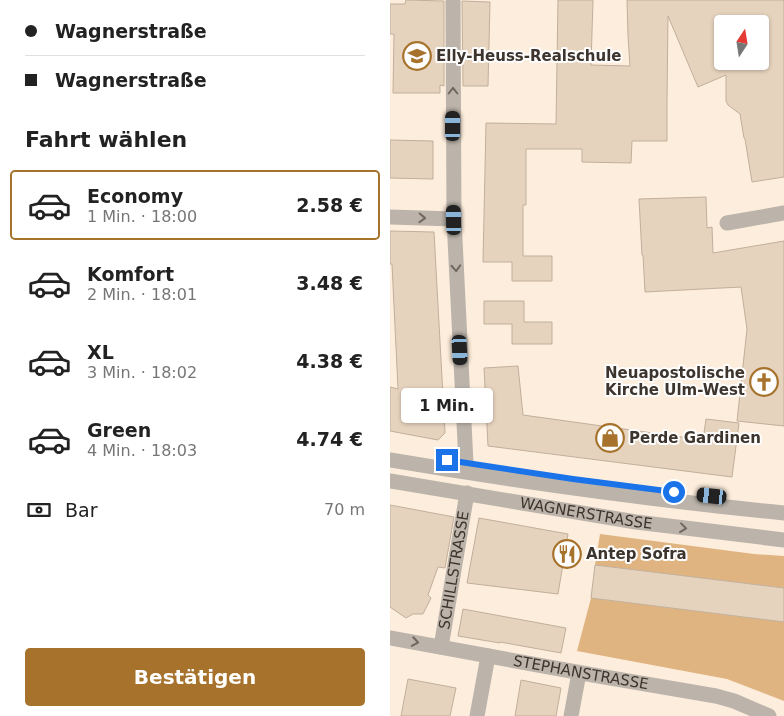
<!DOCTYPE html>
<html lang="de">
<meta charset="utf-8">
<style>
body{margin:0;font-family:"DejaVu Sans",sans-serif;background:#f6f6f6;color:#222;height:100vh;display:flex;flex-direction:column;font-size:19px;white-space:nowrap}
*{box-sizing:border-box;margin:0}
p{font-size:16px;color:#767676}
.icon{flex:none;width:28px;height:28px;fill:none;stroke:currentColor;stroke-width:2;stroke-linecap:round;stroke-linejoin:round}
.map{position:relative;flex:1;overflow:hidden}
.details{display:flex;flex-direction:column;background:#fff;width:390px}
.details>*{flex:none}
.top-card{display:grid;align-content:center;height:110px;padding:0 25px;background:#fff}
.needle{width:32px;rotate:12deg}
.fabs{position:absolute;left:324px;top:15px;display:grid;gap:10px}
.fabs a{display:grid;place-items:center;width:55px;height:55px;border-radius:5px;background:#fff;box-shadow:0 1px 4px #0004;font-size:25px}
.end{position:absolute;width:22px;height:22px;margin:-11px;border:6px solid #1a73e8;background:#fff;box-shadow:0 0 0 2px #fff}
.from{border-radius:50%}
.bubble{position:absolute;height:35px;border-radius:5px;background:#fff;box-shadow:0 1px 4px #0004;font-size:16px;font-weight:700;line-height:35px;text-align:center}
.car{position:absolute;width:15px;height:30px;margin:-15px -8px;border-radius:6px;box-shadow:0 0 4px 1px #0007;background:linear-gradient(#222 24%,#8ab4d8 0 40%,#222 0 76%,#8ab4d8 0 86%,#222 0)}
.top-card b{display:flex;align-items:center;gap:18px;height:48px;font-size:19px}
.top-card b+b{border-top:1px solid #e0e0e0}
.top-card i{width:12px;height:12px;background:#222}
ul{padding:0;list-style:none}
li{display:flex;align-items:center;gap:15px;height:70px;margin:0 10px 8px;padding:0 15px;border:2px solid transparent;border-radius:5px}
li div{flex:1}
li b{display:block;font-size:19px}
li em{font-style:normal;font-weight:700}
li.selected{border-color:#a7722b}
li>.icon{width:45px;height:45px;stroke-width:1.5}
h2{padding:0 25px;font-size:22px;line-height:60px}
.pay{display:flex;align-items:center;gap:12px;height:55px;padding:0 25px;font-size:19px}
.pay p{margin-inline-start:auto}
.primary-button{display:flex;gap:10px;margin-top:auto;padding:10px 25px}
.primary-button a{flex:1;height:58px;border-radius:5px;background:#a7722b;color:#fff;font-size:20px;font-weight:700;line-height:58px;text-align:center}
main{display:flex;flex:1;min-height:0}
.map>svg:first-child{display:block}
.green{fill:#e0b480}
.building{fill:#e6d3be;stroke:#c1af9b;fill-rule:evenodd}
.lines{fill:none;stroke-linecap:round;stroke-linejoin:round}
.minor{stroke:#bcb4ab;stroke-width:15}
.oneway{stroke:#70685f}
.route{stroke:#1a73e8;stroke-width:6}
.labels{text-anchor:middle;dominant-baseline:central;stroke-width:4;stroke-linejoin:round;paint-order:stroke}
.poi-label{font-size:15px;font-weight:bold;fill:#3d352d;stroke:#fdfdfd;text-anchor:start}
.street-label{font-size:15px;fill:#3d352d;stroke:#fdfdfd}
</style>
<main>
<section class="details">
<div class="top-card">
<b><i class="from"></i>Wagnerstraße</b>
<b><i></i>Wagnerstraße</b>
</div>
<h2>Fahrt wählen</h2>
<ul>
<li class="selected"><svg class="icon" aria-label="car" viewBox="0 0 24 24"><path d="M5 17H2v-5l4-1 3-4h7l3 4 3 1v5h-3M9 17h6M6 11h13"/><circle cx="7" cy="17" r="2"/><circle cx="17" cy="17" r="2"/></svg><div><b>Economy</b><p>1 Min. · 18:00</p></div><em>2.58 €</em></li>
<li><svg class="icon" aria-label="car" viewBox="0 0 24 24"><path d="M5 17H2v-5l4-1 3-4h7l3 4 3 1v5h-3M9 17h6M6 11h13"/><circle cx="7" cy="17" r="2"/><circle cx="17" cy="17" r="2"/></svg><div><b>Komfort</b><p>2 Min. · 18:01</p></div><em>3.48 €</em></li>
<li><svg class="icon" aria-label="car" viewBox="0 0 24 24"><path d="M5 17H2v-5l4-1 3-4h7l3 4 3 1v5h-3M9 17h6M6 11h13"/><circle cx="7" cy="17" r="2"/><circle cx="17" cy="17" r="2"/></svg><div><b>XL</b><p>3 Min. · 18:02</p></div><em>4.38 €</em></li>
<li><svg class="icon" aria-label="car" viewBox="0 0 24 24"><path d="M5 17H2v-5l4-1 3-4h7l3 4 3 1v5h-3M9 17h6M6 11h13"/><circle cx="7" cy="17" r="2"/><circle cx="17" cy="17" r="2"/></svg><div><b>Green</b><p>4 Min. · 18:03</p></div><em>4.74 €</em></li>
</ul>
<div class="pay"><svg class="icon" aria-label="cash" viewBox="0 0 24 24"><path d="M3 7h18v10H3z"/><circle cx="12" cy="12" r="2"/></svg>Bar<p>70 m</p></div>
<div class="primary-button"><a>Bestätigen</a></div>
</section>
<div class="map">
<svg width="394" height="716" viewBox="0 0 394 716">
<rect width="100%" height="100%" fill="#fdeddc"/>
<path class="green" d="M210,534L364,554L394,556V588L205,565Z
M201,598L394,622V701L337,679L187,651Z"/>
<path class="building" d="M16,0L54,1V86L50,85V93H3L4,34H0V4H15Z
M168,0H203L201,65L240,66L238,36L237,0H394V177L362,182L355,139L354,138L350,114L338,105L336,101V75L308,87L278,16L277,102V141H242L241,163L192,162V149H136V205H133V256H162V281H122V262H93L96,123L166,124ZM332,24H370V61H332Z
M72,1L100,2L98,86H73Z
M0,140L43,141V179L0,178Z
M316,197L317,228L322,227L323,253L394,241V426L347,421L357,329L351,287L255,292L253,255H252L249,199Z
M0,231L44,232L55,433L48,440L0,431V387L8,389L2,264H0Z
M94,301H134V322H162V344H122V324H94Z
M128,366L133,415L313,440L316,419L349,423L342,477L98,446L94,368Z
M0,505L64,517L55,568L48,567L38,595L41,598L33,614H23L16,618L0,607Z
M89,518L178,534L168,594L77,583Z
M205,565L394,588V622L201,598Z
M73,609L176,628L171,653L110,642V643L68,636Z
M18,679L66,688L60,716H11Z
M131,680L171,688L166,716H125Z"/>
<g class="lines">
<g class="minor">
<path d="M63,0L64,219L76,463"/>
<path d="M0,217L64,219"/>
<path d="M337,223L394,213"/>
<path d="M0,460C131,482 262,500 394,513"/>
<path id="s1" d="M0,481L246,522L394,540"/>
<path id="s2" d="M0,638L203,675L326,696L344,701L379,716"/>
<path id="s3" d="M51,647L77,493"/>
<path d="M87,716L98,656"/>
<path d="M181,716L189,673"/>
</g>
</g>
<defs><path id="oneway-chevron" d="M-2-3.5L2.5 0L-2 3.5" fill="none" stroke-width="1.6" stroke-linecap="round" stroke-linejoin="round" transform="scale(1.25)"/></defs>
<g class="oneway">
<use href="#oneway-chevron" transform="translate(63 91) rotate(-90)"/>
<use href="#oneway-chevron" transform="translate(32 218) rotate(2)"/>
<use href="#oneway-chevron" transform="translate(66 268) rotate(87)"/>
<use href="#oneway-chevron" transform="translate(293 528) rotate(7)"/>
<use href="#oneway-chevron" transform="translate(25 642) rotate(10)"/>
</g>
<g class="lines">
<path class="route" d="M57,460L183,479L284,492"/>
</g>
<defs>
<symbol id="school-ring" viewBox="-11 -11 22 22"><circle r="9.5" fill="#fdfdfd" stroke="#a7722b" stroke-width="1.5"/><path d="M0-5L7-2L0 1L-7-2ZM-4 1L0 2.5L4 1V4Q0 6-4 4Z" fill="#a7722b"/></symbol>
<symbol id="church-ring" viewBox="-11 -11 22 22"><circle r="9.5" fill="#fdfdfd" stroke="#a7722b" stroke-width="1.5"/><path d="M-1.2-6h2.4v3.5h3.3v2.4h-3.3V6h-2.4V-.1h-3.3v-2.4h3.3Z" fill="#a7722b"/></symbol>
<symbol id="shop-ring" viewBox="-11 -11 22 22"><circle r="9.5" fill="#fdfdfd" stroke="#a7722b" stroke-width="1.5"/><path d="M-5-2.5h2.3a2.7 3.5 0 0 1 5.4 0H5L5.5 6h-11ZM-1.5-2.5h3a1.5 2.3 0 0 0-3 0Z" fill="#a7722b"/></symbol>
<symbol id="restaurant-ring" viewBox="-11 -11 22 22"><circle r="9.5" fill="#fdfdfd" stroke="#a7722b" stroke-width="1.5"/><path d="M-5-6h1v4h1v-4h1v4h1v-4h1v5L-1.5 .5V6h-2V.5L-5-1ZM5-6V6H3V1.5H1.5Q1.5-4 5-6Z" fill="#a7722b"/></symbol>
</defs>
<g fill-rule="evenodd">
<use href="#school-ring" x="11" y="40" width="32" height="32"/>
<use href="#church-ring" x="358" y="366" width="32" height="32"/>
<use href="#shop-ring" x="204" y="422" width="32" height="32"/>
<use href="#restaurant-ring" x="161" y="538" width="32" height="32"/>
</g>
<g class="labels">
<g class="poi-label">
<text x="46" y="56">Elly-Heuss-Realschule</text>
<text x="355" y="373" text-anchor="end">Neuapostolische<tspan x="355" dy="17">Kirche Ulm-West</tspan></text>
<text x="239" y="438">Perde Gardinen</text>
<text x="196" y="554">Antep Sofra</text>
</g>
<g class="street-label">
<text stroke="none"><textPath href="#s1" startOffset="199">WAGNERSTRASSE</textPath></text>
<text stroke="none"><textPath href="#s3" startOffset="78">SCHILLSTRASSE</textPath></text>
<text stroke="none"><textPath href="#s2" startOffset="194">STEPHANSTRASSE</textPath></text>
</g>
</g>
</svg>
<div class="fabs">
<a><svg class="needle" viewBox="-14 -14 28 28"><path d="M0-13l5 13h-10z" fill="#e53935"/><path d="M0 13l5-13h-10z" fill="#767676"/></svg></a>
</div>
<i class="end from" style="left:284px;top:492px"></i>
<i class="end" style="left:57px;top:460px"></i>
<div class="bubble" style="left:11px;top:388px;width:92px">1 Min.</div>
<i class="car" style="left:63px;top:126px;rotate:0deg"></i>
<i class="car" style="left:64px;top:220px;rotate:359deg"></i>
<i class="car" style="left:70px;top:350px;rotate:177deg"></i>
<i class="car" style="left:322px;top:496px;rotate:276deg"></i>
</div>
</main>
